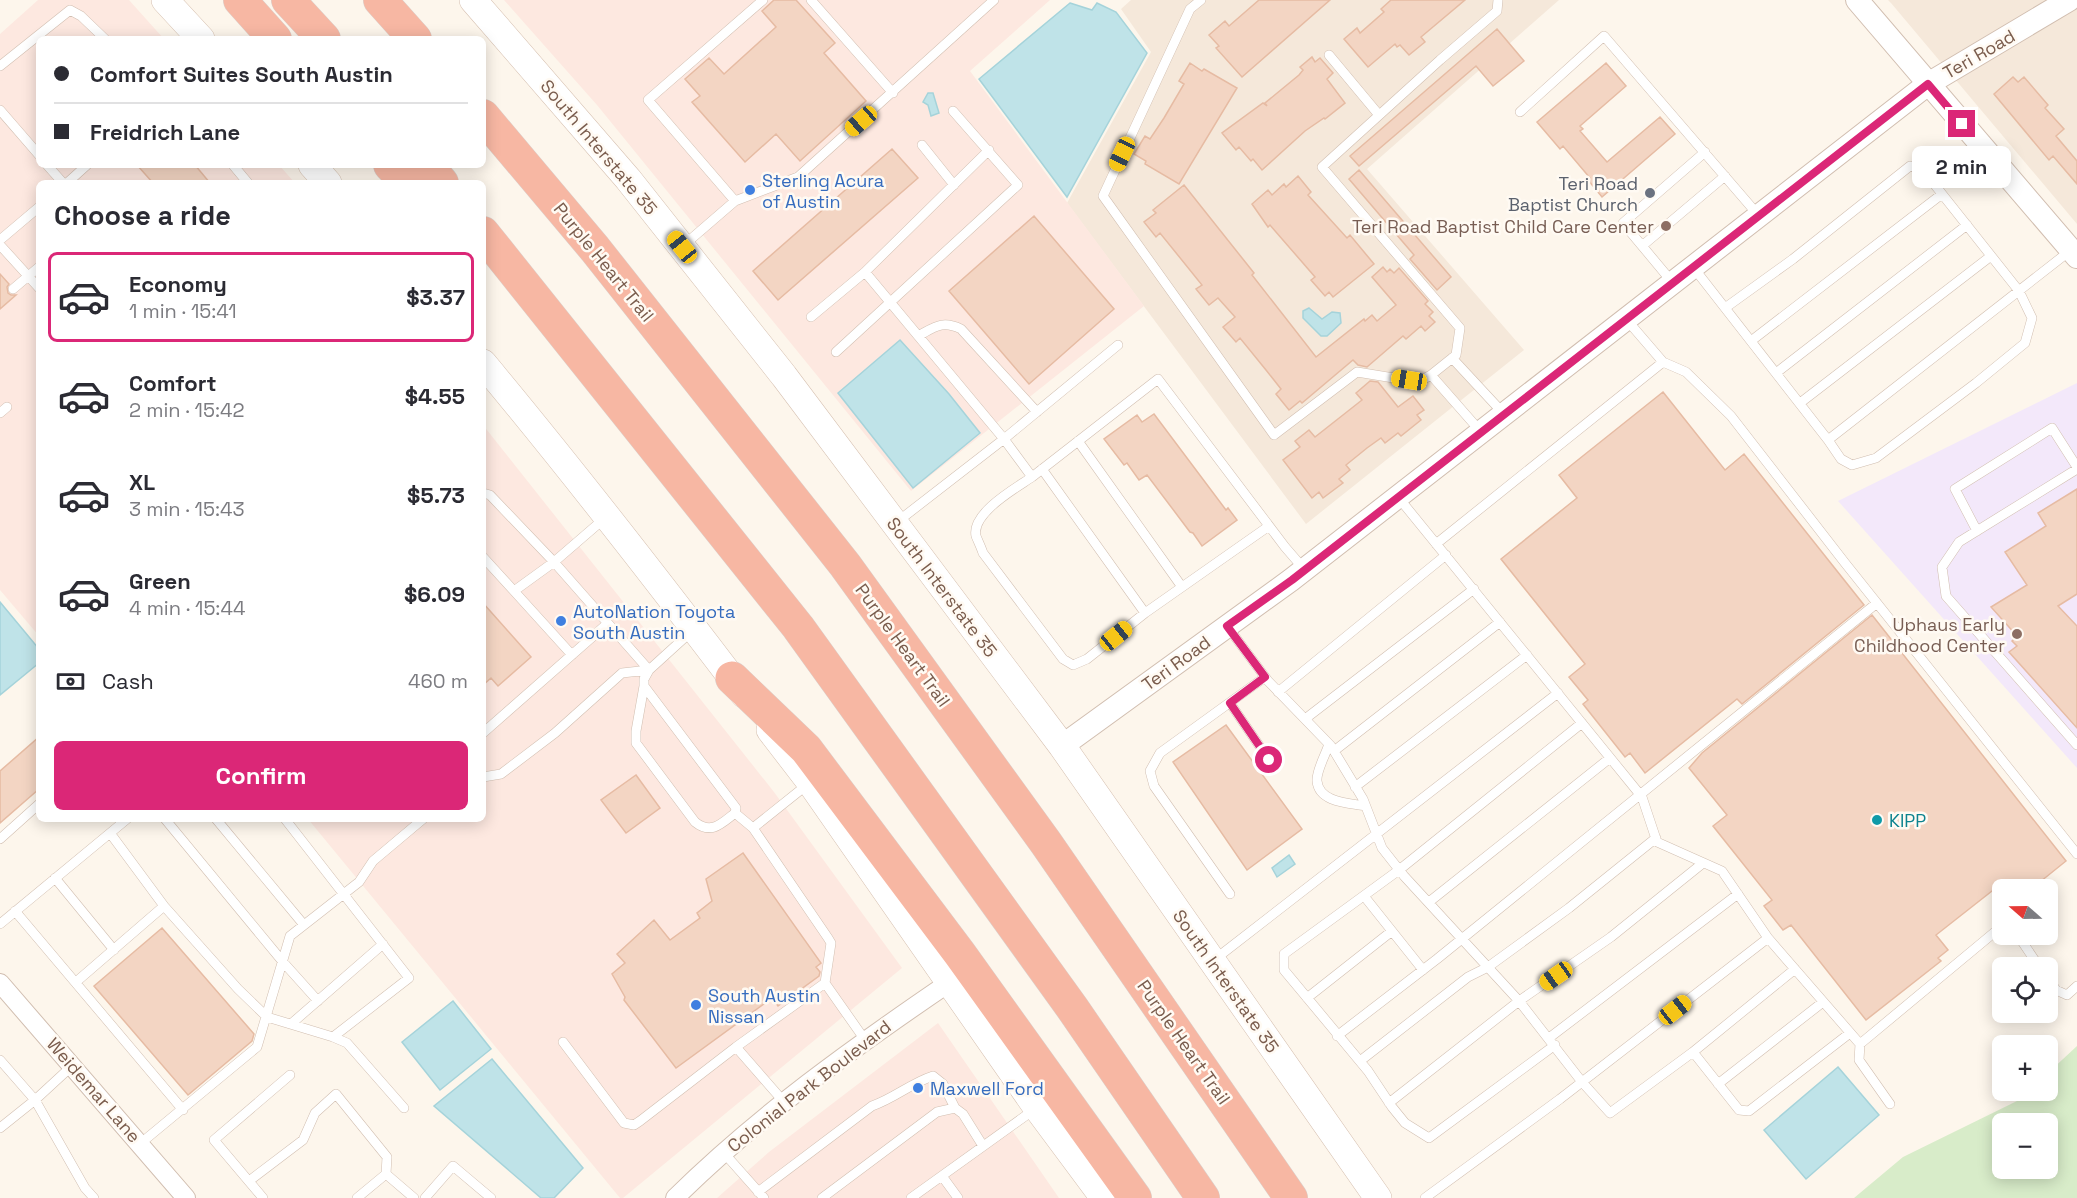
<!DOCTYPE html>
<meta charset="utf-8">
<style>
body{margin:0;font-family:"Space Grotesk",sans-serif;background:#f2f2f3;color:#2b2b33;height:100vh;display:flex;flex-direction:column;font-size:22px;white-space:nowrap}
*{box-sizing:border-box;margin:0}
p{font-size:20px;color:#7c7c81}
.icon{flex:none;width:33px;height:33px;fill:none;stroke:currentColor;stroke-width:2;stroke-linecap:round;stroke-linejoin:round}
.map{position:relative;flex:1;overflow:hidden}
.panel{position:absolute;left:36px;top:180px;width:450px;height:642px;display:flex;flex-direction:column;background:#fff;border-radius:9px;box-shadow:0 3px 15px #0003}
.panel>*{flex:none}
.banner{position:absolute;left:36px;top:36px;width:450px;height:132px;border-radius:9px;box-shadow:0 3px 15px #0003;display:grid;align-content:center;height:132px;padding:0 18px;background:#fff}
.needle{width:39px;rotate:290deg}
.fabs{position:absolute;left:1992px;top:879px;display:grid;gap:12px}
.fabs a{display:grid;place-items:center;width:66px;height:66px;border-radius:9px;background:#fff;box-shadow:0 3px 15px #0003;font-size:30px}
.end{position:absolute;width:27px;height:27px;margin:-14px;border:8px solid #db2777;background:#fff;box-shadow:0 0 0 3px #fff}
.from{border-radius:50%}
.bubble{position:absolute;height:42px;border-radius:9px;background:#fff;box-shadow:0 3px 15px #0003;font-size:20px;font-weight:600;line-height:42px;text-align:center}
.car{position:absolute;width:18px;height:36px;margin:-18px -9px;border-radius:8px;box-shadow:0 0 4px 2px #0007;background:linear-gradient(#f5c518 24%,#345 0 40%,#f5c518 0 76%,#345 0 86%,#f5c518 0)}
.banner b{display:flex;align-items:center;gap:21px;height:57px;font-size:22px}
.banner b+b{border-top:2px solid #e1e1e2}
.banner i{width:15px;height:15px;background:#2b2b33}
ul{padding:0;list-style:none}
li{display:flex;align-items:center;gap:18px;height:90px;margin:0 12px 9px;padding:0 6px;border:3px solid transparent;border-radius:9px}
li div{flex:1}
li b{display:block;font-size:22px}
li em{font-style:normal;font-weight:600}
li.on{border-color:#db2777}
li>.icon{width:54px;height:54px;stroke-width:1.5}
h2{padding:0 18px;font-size:27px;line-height:72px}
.pay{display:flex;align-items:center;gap:15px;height:66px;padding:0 18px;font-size:22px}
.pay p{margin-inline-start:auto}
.primary-button{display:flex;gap:12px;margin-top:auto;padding:12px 18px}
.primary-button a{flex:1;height:69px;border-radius:9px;background:#db2777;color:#fff;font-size:24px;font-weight:600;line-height:69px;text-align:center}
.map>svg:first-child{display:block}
.residential{fill:#f5e8da}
.commercial{fill:#fde8e0}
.education{fill:#f3e8fa}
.green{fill:#d8ecc9;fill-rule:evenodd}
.water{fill:#bfe3e8;stroke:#a5d3da;stroke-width:1.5}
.building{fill:#f3d5c3;stroke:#e6bba3;stroke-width:1.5}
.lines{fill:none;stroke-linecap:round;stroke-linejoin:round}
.service-casing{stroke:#d1beb0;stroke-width:10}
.minor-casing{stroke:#d1beb0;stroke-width:20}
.tertiary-casing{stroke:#d1beb0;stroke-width:24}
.secondary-casing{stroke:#d6c0b0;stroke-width:28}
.motorway-casing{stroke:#dad1cd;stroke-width:34}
.service{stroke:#fff;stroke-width:9}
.minor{stroke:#fff;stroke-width:18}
.tertiary{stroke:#fff;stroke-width:22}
.secondary{stroke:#fff;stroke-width:27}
.motorway{stroke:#f7b7a3;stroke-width:33}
.route{stroke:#db2777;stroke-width:8}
.shop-dot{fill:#3f7fe0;stroke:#fffaf3;stroke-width:2}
.worship-dot{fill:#6b7280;stroke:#fffaf3;stroke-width:2}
.education-dot{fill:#8d6e63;stroke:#fffaf3;stroke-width:2}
.culture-dot{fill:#0f9aa8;stroke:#fffaf3;stroke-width:2}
.labels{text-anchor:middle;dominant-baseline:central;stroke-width:5;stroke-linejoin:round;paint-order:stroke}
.street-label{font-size:18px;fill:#7a5c4d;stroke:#fffaf3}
.shop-label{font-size:18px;fill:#366cbe;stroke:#fffaf3;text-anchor:start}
.worship-label{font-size:18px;fill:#5b616d;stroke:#fffaf3;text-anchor:end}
.education-label{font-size:18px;fill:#785e54;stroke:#fffaf3;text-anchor:end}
.culture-label{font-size:18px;fill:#0d838f;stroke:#fffaf3;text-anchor:start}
</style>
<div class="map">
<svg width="2077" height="1198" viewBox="0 0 2077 1198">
<rect width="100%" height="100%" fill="#fdf6ec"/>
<path class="residential" d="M1131,0H1559L1367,169L1524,350L1306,524L1067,203L1151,52L1121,9Z
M1888,0H2077V224L1891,3Z"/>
<path class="commercial" d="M38,0H129L164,39H39V165H279L295,183H39V636L0,590V34Z
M504,0H1050L970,71L1144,306L911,491L597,105Z
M483,425L774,792L902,968L623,1198H620L308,819H483Z
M938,1023L1059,1198H717L769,1152Z"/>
<path class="education" d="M2077,383V768L1838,501Z"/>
<path class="green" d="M2077,1046V1198H1854L1903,1157L2017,1101L2028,1091L2048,1090V1073ZM2002,1124H2048V1168H2002Z"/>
<path class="water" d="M1070,3L1092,10L1097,3L1116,12L1147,53L1067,197L979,79Z
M928,93H933L939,113L931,116L928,105L923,102Z
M1309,308L1322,319L1332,312L1340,313L1341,323L1327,336H1321L1303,318V311Z
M900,340L949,394L980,433L913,488L838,393Z
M0,602L39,649V663L0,695Z
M1289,855L1295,864L1277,877L1272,868Z
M453,1001L491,1049L440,1090L402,1042Z
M492,1059L583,1168L554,1198H541L434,1106Z
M1838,1067L1879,1115L1806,1179L1764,1130Z"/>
<path class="building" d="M774,0H796L835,43L824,53L866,101L800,161L776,134L745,162L692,102L700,96L685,79L709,58L724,74L776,27L762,11Z
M1259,0H1330L1242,77L1216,48L1219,46L1209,35L1225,21L1229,26Z
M1391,0H1465L1421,37L1425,42L1409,55L1400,45L1397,47L1395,44L1368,67L1344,39L1357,28L1360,33L1384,12L1381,9Z
M1497,29L1524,61L1493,86L1476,66L1359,166L1350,156Z
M1312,57L1315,62L1320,58L1333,73L1327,79L1345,103L1325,119L1324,118L1305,131L1262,170L1253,159L1251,161L1239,147L1236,150L1222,133L1263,103L1267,106L1265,103L1299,75L1303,70L1300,67Z
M1190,63L1202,71L1204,69L1237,88L1179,184L1145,164L1146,161L1134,154L1145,136L1150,139L1164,118L1184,84L1179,81Z
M1606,63L1626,86L1580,126L1583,129L1580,131L1607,162L1660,117L1675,134L1602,197L1588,180L1590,178L1563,146L1560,149L1537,122Z
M2013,77L2018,82L2024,77L2048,105L2045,108L2064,129L2056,136L2077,161V184L2053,156L2049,160L1994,94Z
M892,149L918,178L778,300L753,271Z
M137,165H195L210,183H153Z
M1359,170L1451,277L1437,290L1410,259L1414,255L1349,179Z
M1298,176L1311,192L1308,195L1347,238L1350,235L1374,264L1333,297L1329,292L1325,296L1311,280L1315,277L1270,225L1268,227L1252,204L1268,190L1272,195L1284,184L1286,187Z
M1184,185L1254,273L1252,275L1316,357L1364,319L1365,321L1372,315L1377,321L1396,305L1372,277L1383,267L1387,272L1390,269L1394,273L1399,268L1428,301L1425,304L1433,312L1429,316L1435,322L1425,331L1421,326L1406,339L1403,336L1367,367L1358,365L1353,360L1302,403L1300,401L1289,410L1276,394L1281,389L1266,370L1240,338L1236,342L1223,327L1235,317L1218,298L1209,305L1196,289L1202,285L1160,233L1156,237L1144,222L1156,213L1153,210Z
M1034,216L1114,309L1029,384L949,291Z
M0,274L9,284L7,287L8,293L11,295H16L0,309Z
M1370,381L1378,382L1398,407L1413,396L1424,410L1417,415L1421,420L1401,436L1398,433L1385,443L1381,438L1367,448L1346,465L1350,470L1339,479L1343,483L1323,498L1319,492L1312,498L1283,460L1300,447L1295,441L1309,430L1315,437L1362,400L1356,393Z
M1663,392L1725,470L1744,454L1864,605L1742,704L1737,699L1645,773L1630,753L1625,757L1583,704L1588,700L1569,677L1585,664L1501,559L1577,498L1559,475Z
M1154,414L1226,510L1228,508L1237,520L1202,546L1193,533L1190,532L1147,475L1139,480L1127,463L1124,465L1104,439L1137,415L1142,422Z
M2077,489V594L2058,606L2077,626V728L2009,652L2017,646L2012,641L2017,636L1991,607L2027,585L2005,552L2046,526L2038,513Z
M483,603L531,657L498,686L491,678L483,685Z
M1872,615L2066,861L2030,890H2014L2006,880L1936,935L1948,950L1938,958L1941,961L1866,1020L1791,925L1783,930L1764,906L1772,900L1713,826L1727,815L1689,768L1702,753Z
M1226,725L1302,829L1247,870L1173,762Z
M39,737V789L0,823V771Z
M636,775L660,808L626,833L601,800Z
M743,853L821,963L816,967L820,972L819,976L778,1006L772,998L676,1068L624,1000L625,997L612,974L625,963L617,954L654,920L670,940L700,918L697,913L712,901L706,879Z
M162,928L254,1034L252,1041L188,1095L94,986Z"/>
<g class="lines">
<defs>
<path id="service" d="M811,0L893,93
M1201,0L1190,9L1103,196L1274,435L1357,372L1418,382L1431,375L1456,355L1460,328L1322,167L1440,60L1497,11L1498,0
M1329,55L1379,115
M0,66L70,10L81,16L105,39
M0,110L39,155
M1520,112L1604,36L1759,216
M922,145L954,185
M47,165L63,183
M233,165L248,183
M67,183L87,165
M735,201L648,100L763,0
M0,240L39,207
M0,245L39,288
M684,245L735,201L798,177L994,0
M1642,246L1725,176
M1693,267L1828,440L2071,250
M865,272L1004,439L897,522
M1673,283L1623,223L1705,152
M13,289L39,267
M1725,308L1793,259L1910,166L1923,170L2019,291L2032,318L2025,343L1976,383L1876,458L1852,465L1841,459L1828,440
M811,317L865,272L989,150
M918,336C935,327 942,320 961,329L1037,412
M1751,341L1942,194
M1118,345L1004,439L1032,477L1158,379L1285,547L1304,569
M836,352L1018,185L953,111
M1452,358L1504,414
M1663,362L1686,372L1731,416L1845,563L2077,854
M1776,373L1967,225
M1431,375L1481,432
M1800,403L1991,256
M0,413L7,407
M1078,441L1182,587
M1042,469L1145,613L1269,526
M2077,469L1959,542L1942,567L1946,596L2077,745
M1032,477C1016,488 971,513 976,536C978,541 981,547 983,553L1063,659L1073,665L1087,659L1145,613
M483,493L490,495L554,562L649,670
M1398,497L1642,797L1657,842L1722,871L1768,938L1560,1099L1425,1198
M1977,531L1955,489L2052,428L2077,467
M1436,544L1663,362L1626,319
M483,557L514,591L554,562L605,518
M514,591L572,655
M1227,626L1268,681L1331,746L1363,799L1382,848L1404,876L1519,1001L1582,1082L1610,1113L1693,1052L1739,1110L1749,1111L1850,1033
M644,686L636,731V743L695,822C711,835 721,824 735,813L736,808L644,686V679L649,670L693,630
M1278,692L1446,555
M1230,703L1269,760
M1305,719L1474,589
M483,733L607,624
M1329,744C1326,754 1316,771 1317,781C1319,803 1350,803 1365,806
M1334,751L1500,622
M483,777L501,774L555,733L622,673L649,670
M808,784L753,828L828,938L831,943L825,983L865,1040
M1355,787L1527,655
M735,813L753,828
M165,819L283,962L318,1001
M216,819L304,925
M0,839L39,804
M55,878L114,950
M1230,894L1154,786L1150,771L1160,753L1265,677
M1364,896L1423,970
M1429,902L1610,758
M164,906L238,989L267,1017L333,1037L409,978L285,819
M15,911L183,1110
M0,924L127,819
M2017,934L2040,968
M1768,938L1860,1044
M1214,960L1558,693
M2048,978L2056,990L2067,995L2077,986
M76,982L164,906L110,833
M1307,998L1392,931
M291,1024L383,944
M1337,1036L1437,959L1877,603
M333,1037L347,1043L404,1108
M1549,1038L1738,894
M563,1042L624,1123L634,1125L640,1121L736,1047L784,1102
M1555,1045L1429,1138L1405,1123L1392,1107L1368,1071L1284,970V954L1399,870L1582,723
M736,1047L825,983
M1693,1052L1795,969
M0,1060L35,1100L0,1128
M1360,1061L1468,977L1488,967L1569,908L1656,838
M73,1065L35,1100L85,1188L94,1198
M1718,1084L1823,1002
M1389,1103L1519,1001L1611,937L1703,863
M1890,1104L1859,1060L1860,1044L2002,926
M141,1143L257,1047L290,936L359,882L373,861L423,819
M724,1153L764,1198
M942,1176L958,1198
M249,1181L303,1140L315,1113L336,1094L387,1157L386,1174
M758,1192L872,1106C895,1098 911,1083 933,1076L943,1084L955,1108
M263,1198L214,1140L290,1075
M357,1198L386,1174L414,1198
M425,1198L453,1166L491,1198
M822,1198L937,1112L955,1108L963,1114L983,1146
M911,1198L1035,1109"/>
<path id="minor" d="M0,983L186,1198
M675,1198C758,1116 853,1048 950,982"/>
<path id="tertiary" d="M1857,0L2077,257
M1062,746L1291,580L1928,84L2069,0"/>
<path id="secondary" d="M165,0L201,39
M473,0L628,179L784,376L1062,746L1378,1198
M312,165L328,183
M483,363C573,471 659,582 744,694
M770,730L810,782L1037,1108L1104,1198"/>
<path id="motorway" d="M240,0L275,39
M288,0L324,39
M380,0L415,39
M483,116L595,249L845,565L1046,843L1291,1198
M390,165L408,183
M427,165L442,183
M483,233L798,627L1073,1009L1203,1198
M732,678L806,749L960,954L1135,1198"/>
</defs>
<use href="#service" class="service-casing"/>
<use href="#minor" class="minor-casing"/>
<use href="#tertiary" class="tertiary-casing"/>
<use href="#secondary" class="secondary-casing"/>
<use href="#motorway" class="motorway-casing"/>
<use href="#service" class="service"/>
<use href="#minor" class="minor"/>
<use href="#tertiary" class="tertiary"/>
<use href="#secondary" class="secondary"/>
<use href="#motorway" class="motorway"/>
</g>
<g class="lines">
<path class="route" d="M1269,760L1230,703L1265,677L1227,626L1292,580L1928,84L1962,124"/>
</g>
<g class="shop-dot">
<circle cx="750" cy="190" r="6"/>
<circle cx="561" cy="621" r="6"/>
<circle cx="696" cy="1005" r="6"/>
<circle cx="918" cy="1088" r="6"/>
</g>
<circle class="worship-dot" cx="1650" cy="193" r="6"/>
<g class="education-dot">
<circle cx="1666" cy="226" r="6"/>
<circle cx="2017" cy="634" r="6"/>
</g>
<circle class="culture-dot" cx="1877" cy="820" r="6"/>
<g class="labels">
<g class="street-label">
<text transform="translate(1979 54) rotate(-30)">Teri Road</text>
<text transform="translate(599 147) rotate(50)">South Interstate 35</text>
<text transform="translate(604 262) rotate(51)">Purple Heart Trail</text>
<text transform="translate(942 587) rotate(53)">South Interstate 35</text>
<text transform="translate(903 645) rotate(54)">Purple Heart Trail</text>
<text transform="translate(1176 663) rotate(-36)">Teri Road</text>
<text transform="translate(1226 981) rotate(55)">South Interstate 35</text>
<text transform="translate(1184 1042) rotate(55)">Purple Heart Trail</text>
<text transform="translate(809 1086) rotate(-38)">Colonial Park Boulevard</text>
<text transform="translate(94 1090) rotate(49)">Weidemar Lane</text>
</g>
<g class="shop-label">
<text x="762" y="180">Sterling Acura<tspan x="762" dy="21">of Austin</tspan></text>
<text x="573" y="611">AutoNation Toyota<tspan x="573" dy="21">South Austin</tspan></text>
<text x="708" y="995">South Austin<tspan x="708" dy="21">Nissan</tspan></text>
<text x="930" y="1088">Maxwell Ford</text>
</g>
<g class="worship-label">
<text x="1638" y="183">Teri Road<tspan x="1638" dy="21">Baptist Church</tspan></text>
</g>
<g class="education-label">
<text x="1654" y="226">Teri Road Baptist Child Care Center</text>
<text x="2005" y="624">Uphaus Early<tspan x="2005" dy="21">Childhood Center</tspan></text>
</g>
<g class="culture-label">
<text x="1889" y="820">KIPP</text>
</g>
</g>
</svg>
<div class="fabs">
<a><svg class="needle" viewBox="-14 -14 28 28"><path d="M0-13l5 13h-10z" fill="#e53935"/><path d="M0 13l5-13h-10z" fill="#7c7c81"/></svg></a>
<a><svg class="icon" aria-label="locate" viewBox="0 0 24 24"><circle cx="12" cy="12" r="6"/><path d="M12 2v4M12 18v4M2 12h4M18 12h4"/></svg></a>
<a>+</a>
<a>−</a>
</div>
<i class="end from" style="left:1269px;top:760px"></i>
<i class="end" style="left:1962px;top:124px"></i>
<div class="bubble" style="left:1912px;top:146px;width:99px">2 min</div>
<i class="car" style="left:861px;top:121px;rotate:229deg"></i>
<i class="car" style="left:1122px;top:154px;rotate:205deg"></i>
<i class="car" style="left:682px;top:247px;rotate:321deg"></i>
<i class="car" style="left:1409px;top:380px;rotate:279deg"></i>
<i class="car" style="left:1116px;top:636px;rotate:51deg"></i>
<i class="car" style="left:1556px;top:976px;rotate:235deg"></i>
<i class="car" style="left:1675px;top:1010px;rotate:52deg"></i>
<div class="banner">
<b><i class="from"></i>Comfort Suites South Austin</b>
<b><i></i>Freidrich Lane</b>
</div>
<section class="panel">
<h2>Choose a ride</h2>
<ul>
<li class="on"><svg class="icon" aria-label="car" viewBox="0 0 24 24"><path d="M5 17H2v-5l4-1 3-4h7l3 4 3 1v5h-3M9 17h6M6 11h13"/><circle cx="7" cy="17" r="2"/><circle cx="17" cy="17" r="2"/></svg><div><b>Economy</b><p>1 min · 15:41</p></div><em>$3.37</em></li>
<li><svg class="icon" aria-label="car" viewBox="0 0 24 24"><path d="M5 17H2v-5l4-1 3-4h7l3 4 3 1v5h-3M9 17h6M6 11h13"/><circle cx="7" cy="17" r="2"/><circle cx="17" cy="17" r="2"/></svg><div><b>Comfort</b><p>2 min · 15:42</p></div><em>$4.55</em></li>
<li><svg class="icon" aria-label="car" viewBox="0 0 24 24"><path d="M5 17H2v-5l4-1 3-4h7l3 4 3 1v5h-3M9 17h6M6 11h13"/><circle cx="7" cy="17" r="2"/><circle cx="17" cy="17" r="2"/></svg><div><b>XL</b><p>3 min · 15:43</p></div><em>$5.73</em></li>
<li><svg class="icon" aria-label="car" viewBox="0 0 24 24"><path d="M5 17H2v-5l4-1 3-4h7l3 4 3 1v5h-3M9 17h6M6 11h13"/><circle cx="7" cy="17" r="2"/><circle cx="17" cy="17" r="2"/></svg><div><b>Green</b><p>4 min · 15:44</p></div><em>$6.09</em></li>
</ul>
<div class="pay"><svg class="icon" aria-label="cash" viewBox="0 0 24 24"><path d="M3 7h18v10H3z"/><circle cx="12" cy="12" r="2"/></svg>Cash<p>460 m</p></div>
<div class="primary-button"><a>Confirm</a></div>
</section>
</div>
